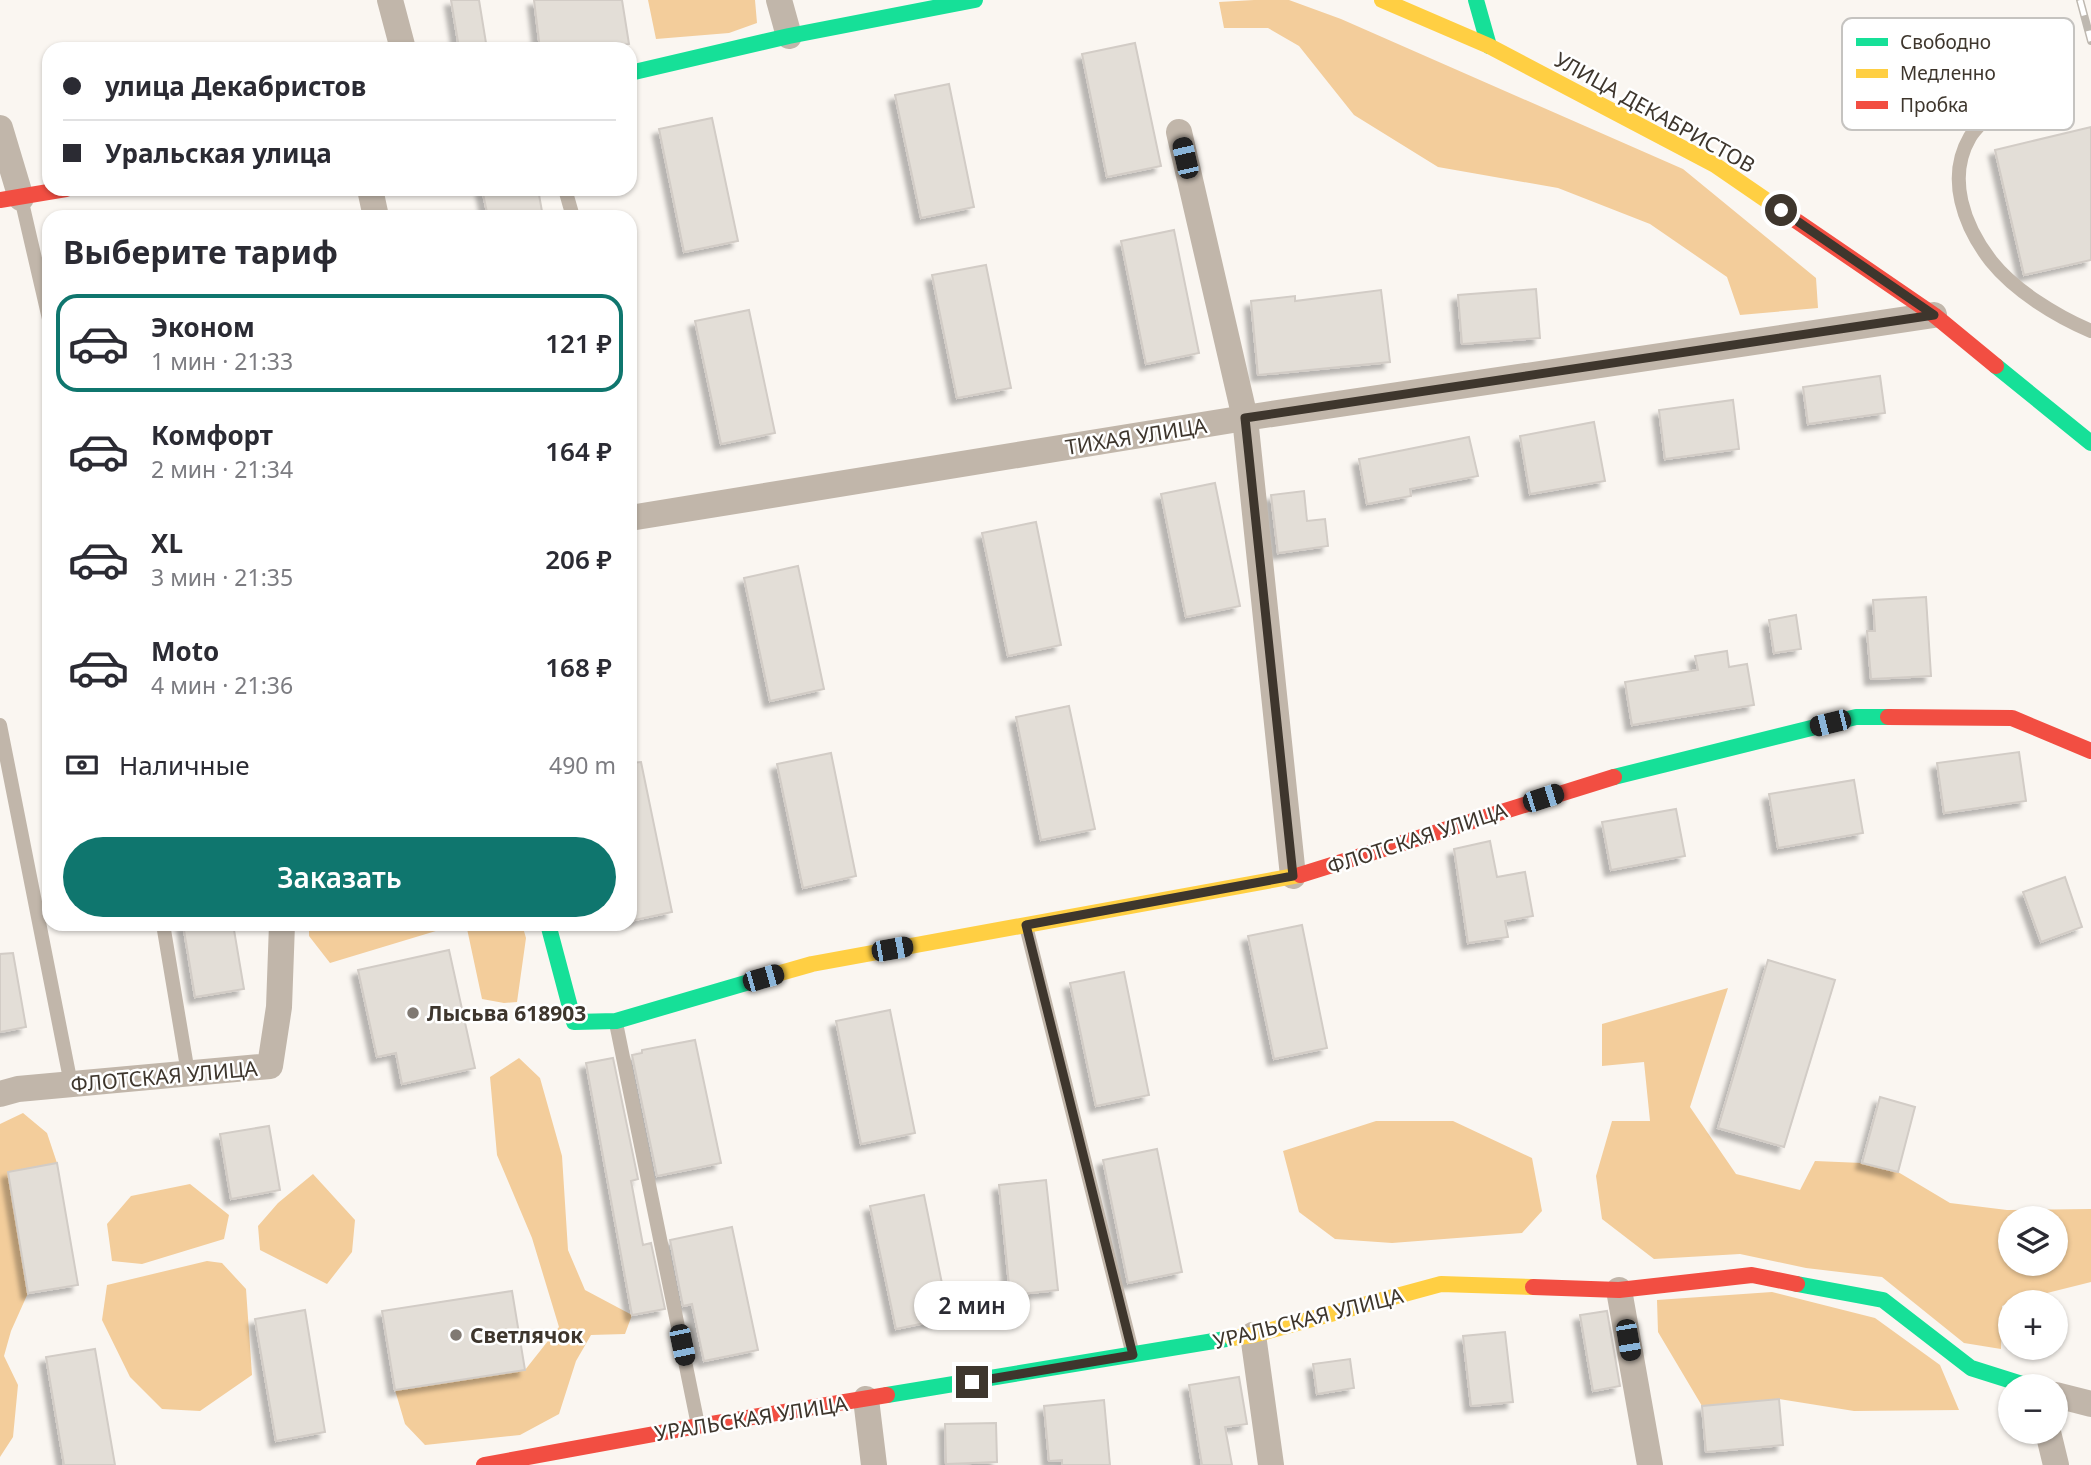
<!DOCTYPE html>
<html lang="ru">
<meta charset="utf-8">
<style>
body{margin:0;font-family:"Noto Sans",sans-serif;background:#f2f2f3;color:#2b2b33;height:100vh;display:flex;flex-direction:column;font-size:26px;white-space:nowrap}
*{box-sizing:border-box;margin:0}
p{font-size:23px;color:#7c7c81}
.icon{flex:none;width:38px;height:38px;fill:none;stroke:currentColor;stroke-width:2;stroke-linecap:round;stroke-linejoin:round}
.map{position:relative;flex:1;overflow:hidden}
.panel{position:absolute;left:42px;top:210px;width:595px;height:721px;display:flex;flex-direction:column;background:#fff;border-radius:21px;box-shadow:0 2px 5px #0004}
.panel>*{flex:none}
.guide{position:absolute;left:42px;top:42px;width:595px;height:154px;border-radius:21px;box-shadow:0 2px 5px #0004;display:grid;align-content:center;height:154px;padding:0 21px;background:#fff}
.tools{position:absolute;left:1998px;top:1206px;display:grid;gap:14px}
.tools a{display:grid;place-items:center;width:70px;height:70px;border-radius:50%;background:#fff;box-shadow:0 2px 5px #0004;font-size:35px}
.end{position:absolute;width:32px;height:32px;margin:-16px;border:9px solid #3e362d;background:#fff;box-shadow:0 0 0 4px #fff}
.from{border-radius:50%}
.bubble{position:absolute;height:49px;border-radius:24px;background:#fff;box-shadow:0 2px 5px #0004;font-size:23px;font-weight:600;line-height:49px;text-align:center}
.car{position:absolute;width:21px;height:42px;margin:-21px -10px;border-radius:9px;box-shadow:0 0 5px 2px #0007;background:linear-gradient(#222 24%,#8ab4d8 0 40%,#222 0 76%,#8ab4d8 0 86%,#222 0)}
.guide b{display:flex;align-items:center;gap:24px;height:66px;font-size:26px}
.guide b+b{border-top:2px solid #e1e1e2}
.guide i{width:18px;height:18px;background:#2b2b33}
ul{padding:0;list-style:none}
li{display:flex;align-items:center;gap:21px;height:98px;margin:0 14px 10px;padding:0 7px;border:4px solid transparent;border-radius:21px}
li div{flex:1}
li b{display:block;font-size:26px}
li em{font-style:normal;font-weight:600}
li.on{border-color:#0f766e}
li>.icon{width:63px;height:63px;stroke-width:1.5}
h2{padding:0 21px;font-size:32px;line-height:84px}
.pay{display:flex;align-items:center;gap:18px;height:77px;padding:0 21px;font-size:26px}
.pay p{margin-inline-start:auto}
.action{display:flex;gap:14px;margin-top:auto;padding:14px 21px}
.action a{flex:1;height:80px;border-radius:42px;background:#0f766e;color:#fff;font-size:28px;font-weight:600;line-height:80px;text-align:center}
.map>svg:first-child{display:block}
.forest{fill:#f3cd9b;fill-rule:evenodd}
.building{fill:#e3ded7;stroke:#d2ccc6;stroke-width:2;filter:url(#shadow)}
.lines{fill:none;stroke-linecap:round;stroke-linejoin:round}
.lane{stroke:#c1b6aa;stroke-width:14}
.street{stroke:#c1b6aa;stroke-width:26}
.fast{stroke:#16e098;stroke-width:16}
.slow{stroke:#ffcf43;stroke-width:16}
.jam{stroke:#f24e42;stroke-width:16}
.rail-casing{stroke:#beb8b0;stroke-width:8}
.rail{stroke:#fff;stroke-width:5;stroke-dasharray:16;stroke-linecap:butt}
.route{stroke:#3e362d;stroke-width:9}
.poi-dot{fill:#807972;stroke:#fff;stroke-width:2.5}
.labels{text-anchor:middle;dominant-baseline:central;stroke-width:5;stroke-linejoin:round;paint-order:stroke}
.street-label{font-size:21px;fill:#3e362d;stroke:#fff}
.poi-label{font-size:21px;font-weight:bold;fill:#3e362d;stroke:#fff;text-anchor:start}
.key{fill:#fff;stroke:#c5c3c0;stroke-width:2}
.key-label{font-size:19px;fill:#3e362d}
</style>
<div class="map">
<svg width="2091" height="1465" viewBox="0 0 2091 1465">
<defs>
<filter id="shadow"><feDropShadow dx="-6" dy="6" stdDeviation="2" flood-color="#0004"/></filter>
</defs>
<rect width="100%" height="100%" fill="#faf6f1"/>
<path class="forest" d="M648,0H755L757,23L729,33L656,39Z
M1254,0H1289L1341,19L1683,169L1816,278L1818,308L1740,315L1727,277L1650,224L1558,188L1438,167L1354,115L1299,46L1268,28H1224L1219,2Z
M309,924H459L330,963L309,936Z
M466,924H522L526,938L517,1002L504,1003L482,999Z
M1728,988L1690,1107L1736,1174L1800,1190L1815,1161L1862,1163L1898,1172L1950,1203L2007,1210L2091,1209V1282L2011,1302L2002,1306L2001,1349L1964,1343L1882,1277L1806,1268L1740,1254L1654,1259L1602,1219L1596,1176L1612,1121H1650L1644,1062L1602,1066V1024ZM2011,1218H2056V1264H2011Z
M519,1058L540,1078L562,1156L568,1250L585,1290L632,1315L625,1334L591,1335L576,1361L559,1414L520,1435L425,1445L405,1424L395,1390L525,1370L559,1327L532,1238L497,1155L490,1077Z
M23,1113L47,1133L57,1163L8,1172L28,1293L11,1331L4,1356L18,1385L13,1437L0,1457V1124Z
M1376,1121H1453L1532,1158L1542,1211L1522,1233L1392,1243L1335,1239L1299,1212L1283,1151Z
M313,1174L355,1220L352,1252L327,1284L260,1250L258,1226L278,1203Z
M190,1184L229,1215L224,1239L142,1264L112,1261L107,1224L131,1196Z
M207,1261L222,1263L246,1289L252,1375L200,1411L162,1409L130,1377L102,1320L107,1285Z
M1772,1292L1875,1318L1940,1365L1959,1410L1854,1411L1779,1399L1702,1406L1658,1332L1657,1300Z"/>
<path class="building" d="M451,0H479L486,43L459,48Z
M534,0H622L629,44L600,49H540Z
M1135,43L1161,166L1107,177L1082,54Z
M949,84L974,207L921,218L895,95Z
M712,118L738,241L684,252L659,129Z
M2091,127V260L2024,275L1995,150Z
M482,189H538L543,217H488Z
M1174,230L1199,353L1146,364L1121,241Z
M986,265L1011,388L957,398L932,275Z
M1536,289L1540,338L1462,344L1458,295Z
M1381,290L1390,362L1258,375L1251,301L1295,296V301Z
M749,310L775,433L721,444L695,321Z
M1880,376L1885,413L1808,424L1803,387Z
M1733,400L1739,449L1665,459L1659,410Z
M1594,422L1605,481L1530,494L1520,436Z
M1469,437L1478,476L1410,489L1411,496L1367,504L1359,459Z
M1215,483L1240,606L1186,617L1161,494Z
M1304,491L1307,521L1325,519L1328,546L1278,553L1271,495Z
M1036,522L1061,645L1008,656L982,533Z
M798,566L824,689L770,701L744,578Z
M1926,597L1931,676L1871,679L1867,631H1875L1873,600Z
M1796,615L1801,649L1774,653L1769,620Z
M1727,651L1729,667L1747,664L1754,705L1632,725L1625,682L1698,670L1695,656Z
M1069,706L1095,829L1041,840L1016,717Z
M2019,752L2026,801L1944,813L1937,763Z
M831,753L856,876L803,888L777,764Z
M641,762L672,912L630,921V763Z
M1854,780L1863,833L1778,848L1769,794Z
M1676,809L1685,856L1611,870L1602,822Z
M1490,841L1497,877L1525,872L1533,916L1505,921L1508,937L1468,943L1454,849Z
M2065,877L2082,927L2041,942L2023,892Z
M183,924H233L244,989L195,997Z
M1302,925L1327,1048L1274,1059L1248,936Z
M449,950L475,1068L402,1084L396,1053L377,1057L358,970Z
M13,953L26,1027L0,1032V954Z
M1768,960L1835,980L1784,1147L1718,1128Z
M1124,972L1149,1095L1096,1106L1070,983Z
M890,1010L915,1133L861,1144L836,1021Z
M695,1040L721,1163L657,1176L632,1055L642,1053V1050Z
M613,1058L638,1179L631,1181L643,1245L651,1243L665,1309L632,1315L586,1063Z
M1880,1097L1915,1107L1898,1172L1862,1163Z
M269,1126L280,1190L231,1199L220,1134Z
M1157,1149L1182,1272L1128,1283L1103,1160Z
M57,1163L78,1285L28,1293L8,1172Z
M1046,1180L1058,1290L1010,1295L999,1185Z
M924,1195L949,1318L896,1329L870,1206Z
M732,1227L758,1350L704,1361L692,1304L683,1306L670,1240Z
M512,1291L525,1370L395,1390L382,1311Z
M305,1310L325,1432L276,1441L255,1319Z
M1607,1311L1620,1386L1593,1391L1580,1315Z
M1505,1332L1513,1402L1471,1406L1463,1336Z
M95,1349L115,1465H64L46,1357Z
M1350,1359L1354,1388L1317,1394L1313,1364Z
M1239,1377L1247,1424L1225,1427L1232,1465H1202L1189,1385Z
M1779,1399L1783,1445L1706,1452L1702,1406Z
M1104,1400L1110,1465H1062V1460L1049,1461L1044,1406Z
M996,1423L997,1462L946,1464L945,1424Z"/>
<g class="lines">
<path class="lane" d="M1987,117C1982,123 1974,130 1970,137C1946,178 1964,226 1991,261C2015,291 2056,316 2091,331
M565,189L573,217
M21,198L49,319
M0,725L71,1084
M163,924L188,1073
M1026,926L1133,1355
M616,1023L698,1425"/>
<path class="street" d="M390,0L403,49
M779,0L789,36
M0,128L21,198
M1179,132L1245,418L1293,876
M370,189L376,217
M630,518L1245,418L1934,315
M0,1094L18,1089L270,1066L279,1007L282,924
M1619,1290L1650,1465
M1253,1335L1271,1465
M2056,1395L2091,1404
M866,1399L874,1465
M2048,1432L2056,1465"/>
<path class="fast" d="M1476,0L1489,46
M630,73L789,36L975,0
M1996,366L2091,443
M1614,777L1856,717H1888
M548,924L574,1022L616,1021L756,980
M1797,1284L1883,1300L1971,1368L2028,1386
M887,1395L1232,1338"/>
<path class="slow" d="M1382,0L1489,46L1715,165L1779,209
M756,980L812,964L1300,875
M1232,1338L1253,1335L1441,1284L1533,1287"/>
<path class="jam" d="M0,200L66,189
M1779,209L1934,315L1996,366
M1888,717L2012,718L2091,751
M1300,875L1614,777
M1533,1287L1619,1290L1752,1275L1797,1284
M484,1465L698,1426L887,1395"/>
<defs>
<path id="rail" d="M2080,0L2091,41"/>
</defs>
<use href="#rail" class="rail-casing"/>
<use href="#rail" class="rail"/>
</g>
<g class="lines">
<path class="route" d="M972,1382L1133,1355L1026,925L1293,876L1245,418L1934,315L1781,210"/>
</g>
<g class="poi-dot">
<circle cx="413" cy="1013" r="7"/>
<circle cx="456" cy="1335" r="7"/>
</g>
<g class="labels">
<g class="street-label">
<text transform="translate(1655 112) rotate(29)">УЛИЦА ДЕКАБРИСТОВ</text>
<text transform="translate(1136 436) rotate(-9)">ТИХАЯ УЛИЦА</text>
<text transform="translate(1417 838) rotate(-18)">ФЛОТСКАЯ УЛИЦА</text>
<text transform="translate(164 1076) rotate(-5)">ФЛОТСКАЯ УЛИЦА</text>
<text transform="translate(1308 1318) rotate(-14)">УРАЛЬСКАЯ УЛИЦА</text>
<text transform="translate(751 1418) rotate(-9)">УРАЛЬСКАЯ УЛИЦА</text>
</g>
<g class="poi-label">
<text x="427" y="1013">Лысьва 618903</text>
<text x="470" y="1335">Светлячок</text>
</g>
</g>
<rect x="1842" y="18" width="232" height="112" rx="10" class="key"/>
<rect x="1856" y="38" width="32" height="8" fill="#16e098"/>
<rect x="1856" y="69" width="32" height="9" fill="#ffcf43"/>
<rect x="1856" y="101" width="32" height="8" fill="#f24e42"/>
<g class="key-label">
<text x="1900" y="49">Свободно</text>
<text x="1900" y="80">Медленно</text>
<text x="1900" y="112">Пробка</text>
</g>
</svg>
<div class="tools">
<a><svg class="icon" aria-label="layers" viewBox="0 0 24 24"><path d="M12 4l9 5-9 5-9-5zM3 14l9 5 9-5"/></svg></a>
<a>+</a>
<a>−</a>
</div>
<i class="end from" style="left:1781px;top:210px"></i>
<i class="end" style="left:972px;top:1382px"></i>
<div class="bubble" style="left:914px;top:1281px;width:116px">2 мин</div>
<i class="car" style="left:1185px;top:158px;rotate:347deg"></i>
<i class="car" style="left:1830px;top:723px;rotate:256deg"></i>
<i class="car" style="left:1543px;top:798px;rotate:72deg"></i>
<i class="car" style="left:892px;top:949px;rotate:80deg"></i>
<i class="car" style="left:763px;top:978px;rotate:74deg"></i>
<i class="car" style="left:1628px;top:1340px;rotate:170deg"></i>
<i class="car" style="left:682px;top:1345px;rotate:168deg"></i>
<div class="guide">
<b><i class="from"></i>улица Декабристов</b>
<b><i></i>Уральская улица</b>
</div>
<section class="panel">
<h2>Выберите тариф</h2>
<ul>
<li class="on"><svg class="icon" aria-label="car" viewBox="0 0 24 24"><path d="M5 17H2v-5l4-1 3-4h7l3 4 3 1v5h-3M9 17h6M6 11h13"/><circle cx="7" cy="17" r="2"/><circle cx="17" cy="17" r="2"/></svg><div><b>Эконом</b><p>1 мин · 21:33</p></div><em>121 ₽</em></li>
<li><svg class="icon" aria-label="car" viewBox="0 0 24 24"><path d="M5 17H2v-5l4-1 3-4h7l3 4 3 1v5h-3M9 17h6M6 11h13"/><circle cx="7" cy="17" r="2"/><circle cx="17" cy="17" r="2"/></svg><div><b>Комфорт</b><p>2 мин · 21:34</p></div><em>164 ₽</em></li>
<li><svg class="icon" aria-label="car" viewBox="0 0 24 24"><path d="M5 17H2v-5l4-1 3-4h7l3 4 3 1v5h-3M9 17h6M6 11h13"/><circle cx="7" cy="17" r="2"/><circle cx="17" cy="17" r="2"/></svg><div><b>XL</b><p>3 мин · 21:35</p></div><em>206 ₽</em></li>
<li><svg class="icon" aria-label="car" viewBox="0 0 24 24"><path d="M5 17H2v-5l4-1 3-4h7l3 4 3 1v5h-3M9 17h6M6 11h13"/><circle cx="7" cy="17" r="2"/><circle cx="17" cy="17" r="2"/></svg><div><b>Moto</b><p>4 мин · 21:36</p></div><em>168 ₽</em></li>
</ul>
<div class="pay"><svg class="icon" aria-label="cash" viewBox="0 0 24 24"><path d="M3 7h18v10H3z"/><circle cx="12" cy="12" r="2"/></svg>Наличные<p>490 m</p></div>
<div class="action"><a>Заказать</a></div>
</section>
</div>
